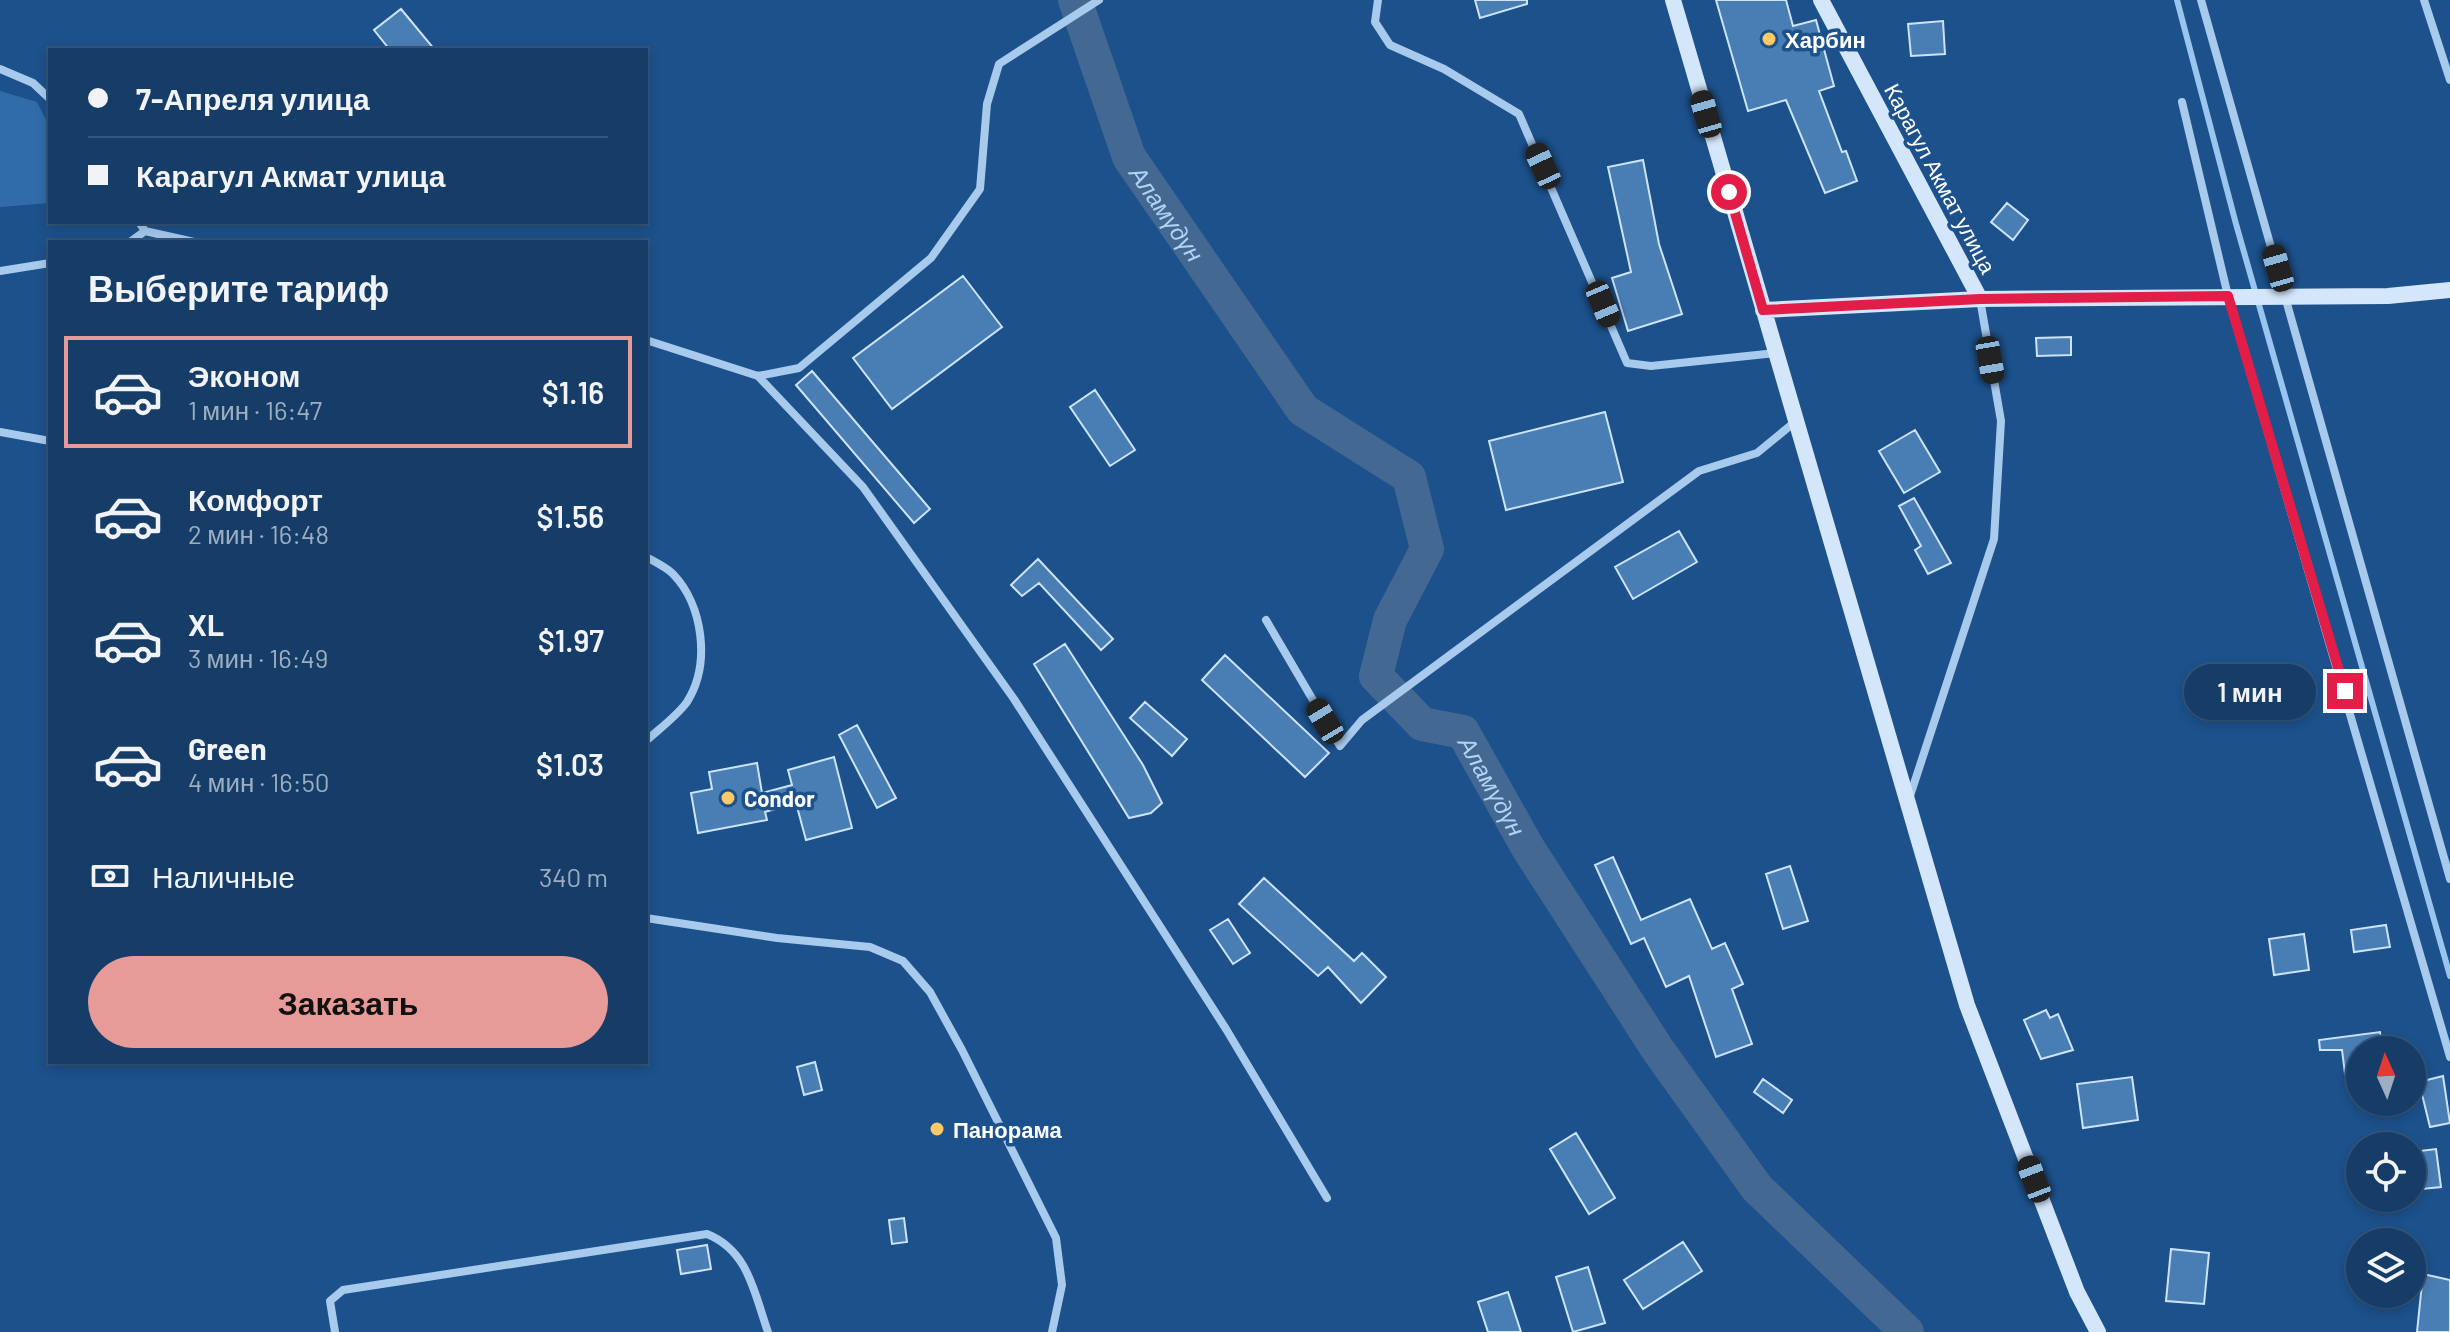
<!DOCTYPE html>
<html lang="ru">
<meta charset="utf-8">
<style>
body{margin:0;font-family:Barlow,sans-serif;background:#224871;color:#f1f3f6;height:100vh;display:flex;flex-direction:column;font-size:30px;white-space:nowrap}
*{box-sizing:border-box;margin:0}
p{font-size:26px;color:#9daec0}
.icon{flex:none;width:44px;height:44px;fill:none;stroke:currentColor;stroke-width:2;stroke-linecap:round;stroke-linejoin:round}
.map{position:relative;flex:1;overflow:hidden}
.panel{position:absolute;left:48px;top:240px;width:600px;height:824px;display:flex;flex-direction:column;background:#153d68;border-radius:0px;box-shadow:0 4px 12px #0003,0 0 0 2px #34567c}
.panel>*{flex:none}
.guide{position:absolute;left:48px;top:48px;width:600px;height:176px;border-radius:0px;box-shadow:0 4px 12px #0003,0 0 0 2px #34567c;display:grid;align-content:center;height:176px;padding:0 40px;background:#153d68}
.needle{width:52px;rotate:357deg}
.tools{position:absolute;left:2346px;top:1036px;display:grid;gap:16px}
.tools a{display:grid;place-items:center;width:80px;height:80px;border-radius:50%;background:#153d68;box-shadow:0 4px 12px #0003,0 0 0 2px #34567c;font-size:40px}
.end{position:absolute;width:36px;height:36px;margin:-18px;border:10px solid #e11d48;background:#fff;box-shadow:0 0 0 4px #fff}
.from{border-radius:50%}
.bubble{position:absolute;height:56px;border-radius:28px;background:#153d68;box-shadow:0 4px 12px #0003,0 0 0 2px #34567c;font-size:26px;font-weight:600;line-height:56px;text-align:center}
.car{position:absolute;width:24px;height:48px;margin:-24px -12px;border-radius:10px;box-shadow:0 0 6px 2px #0007;background:linear-gradient(#222 24%,#8ab4d8 0 40%,#222 0 76%,#8ab4d8 0 86%,#222 0)}
.guide b{display:flex;align-items:center;gap:28px;height:76px;font-size:30px}
.guide b+b{border-top:2px solid #34567c}
.guide i{width:20px;height:20px;background:#f1f3f6}
ul{padding:0;list-style:none}
li{display:flex;align-items:center;gap:24px;height:112px;margin:0 16px 12px;padding:0 24px;border:4px solid transparent;border-radius:0px}
li div{flex:1}
li b{display:block;font-size:30px}
li em{font-style:normal;font-weight:600}
li.active{border-color:#e69b98}
li>.icon{width:72px;height:72px;stroke-width:1.5}
h2{padding:0 40px;font-size:36px;line-height:96px}
.pay{display:flex;align-items:center;gap:20px;height:88px;padding:0 40px;font-size:30px}
.pay p{margin-inline-start:auto}
.action{display:flex;gap:16px;margin-top:auto;padding:16px 40px}
.action a{flex:1;height:92px;border-radius:48px;background:#e69b98;color:#111;font-size:32px;font-weight:600;line-height:92px;text-align:center}
.map>svg:first-child{display:block}
.green{fill:#2f6ca9}
.lines{fill:none;stroke-linecap:round;stroke-linejoin:round}
.stream{stroke:#9ac5ee;stroke-width:6}
.river{stroke:#436993;stroke-width:34}
.building{fill:#497eb5;stroke:#cde3f9;stroke-width:2}
.street{stroke:#a7caed;stroke-width:8}
.secondary{stroke:#d4e6f9;stroke-width:16}
.route{stroke:#e11d48;stroke-width:10}
.poi-dot{fill:#fdca65;stroke:#1c518b;stroke-width:3}
.labels{text-anchor:middle;dominant-baseline:central;stroke-width:7;stroke-linejoin:round;paint-order:stroke}
.poi-label{font-size:22px;font-weight:bold;fill:#fff;stroke:#1c518b;text-anchor:start}
.street-label{font-size:22px;fill:#fff;stroke:#1c518b}
.water-label{font-size:24px;font-style:italic;fill:#b3d3f4;stroke:#1c518b}
</style>
<div class="map">
<svg width="2450" height="1332" viewBox="0 0 2450 1332">
<rect width="100%" height="100%" fill="#1c518b"/>
<path class="green" d="M0,91L37,102L50,128V203L0,207Z"/>
<g class="lines">
<path class="stream" d="M2177,0L2236,224L2450,976"/>
<path class="river" id="s1" d="M1075,0L1129,157L1303,410L1409,477L1427,549L1390,620L1376,676L1422,724L1463,732L1528,848L1658,1050L1757,1188L1907,1332"/>
</g>
<path class="building" d="M1475,0H1527V4L1480,18Z
M1716,0H1786L1793,26L1816,20L1834,86L1819,91L1842,152L1846,151L1857,181L1825,193L1786,100L1748,111Z
M401,9L435,50H390L374,30Z
M1943,21L1945,54L1911,56L1908,24Z
M1643,160L1659,244L1682,314L1628,331L1612,278L1631,272L1608,167Z
M2007,203L2028,220L2013,240L1991,222Z
M963,276L1002,327L892,409L853,358Z
M2071,337V355L2037,356L2036,338Z
M812,371L930,509L914,523L796,385Z
M1095,390L1135,450L1110,466L1070,407Z
M1605,412L1623,482L1506,510L1489,441Z
M1915,430L1940,472L1904,493L1879,451Z
M1914,498L1951,563L1928,574L1915,550L1921,546L1899,506Z
M1679,531L1697,562L1633,599L1615,567Z
M1038,559L1113,639L1101,650L1039,583L1022,596L1011,585Z
M1065,644L1143,765L1162,803L1151,813L1129,818L1034,664Z
M1225,655L1329,753L1305,777L1202,680Z
M1145,702L1187,739L1172,756L1130,718Z
M857,725L896,798L877,808L839,735Z
M834,757L852,828L806,840L796,803L765,812L767,820L698,833L691,793L712,789L709,772L757,763L762,793L792,785L788,770Z
M1613,857L1641,920L1690,899L1712,949L1725,943L1743,984L1732,989L1752,1044L1716,1057L1689,976L1666,987L1644,938L1631,944L1595,865Z
M1790,866L1808,921L1783,929L1766,874Z
M1264,878L1354,961L1362,953L1386,977L1361,1003L1328,967L1318,976L1239,904Z
M1228,919L1250,953L1233,964L1210,930Z
M2386,925L2390,947L2354,952L2351,930Z
M2304,934L2309,970L2274,975L2269,939Z
M2046,1010L2050,1018L2058,1014L2073,1050L2041,1059L2024,1020Z
M2380,1032L2382,1050H2360V1072L2345,1074L2342,1050H2320L2319,1040Z
M815,1062L822,1090L804,1095L797,1067Z
M2443,1076L2450,1123L2430,1127L2419,1082Z
M2132,1077L2138,1120L2083,1128L2077,1084Z
M1763,1079L1792,1100L1783,1113L1754,1092Z
M1576,1133L1615,1198L1589,1214L1550,1149Z
M2436,1149L2441,1187L2412,1190V1152Z
M904,1218L907,1242L892,1244L889,1220Z
M1683,1242L1702,1271L1643,1309L1624,1280Z
M707,1245L711,1269L681,1274L677,1250Z
M2171,1249L2209,1253L2204,1304L2166,1301Z
M1588,1267L1605,1323L1573,1332L1556,1277Z
M2423,1274L2450,1280V1332H2417Z
M1508,1292L1521,1332H1488L1478,1302Z"/>
<g class="lines">
<path class="street" d="M1378,0L1375,22L1390,45L1444,69L1519,114L1627,363L1651,366L1776,353
M2201,0L2450,879
M2424,0L2450,80
M0,69L33,83L50,99
M2182,102L2228,296L2450,1057
M139,222L145,231L194,242
M130,242L145,231
M0,271L50,263
M646,340L758,376L799,368L931,258L980,189L987,104L999,64L1099,0
M758,376L863,487L1014,699L1226,1029L1327,1198
M0,432L50,441
M646,557C655,562 666,567 673,574C703,605 711,664 687,702C677,716 659,729 646,741
M1266,620L1340,746L1362,720L1699,471L1757,453L1796,421
M1909,799L1994,539L2001,421L1980,299
M646,918L777,938L870,947L903,961L930,992L962,1050L1056,1238L1062,1285L1052,1332
M335,1332L330,1301L343,1290L707,1234C749,1251 754,1293 768,1332"/>
<path class="secondary" d="M1673,0L1967,1005L2077,1292L2098,1332
M1821,0L1980,299
M1763,310L1980,299L2388,296L2450,290"/>
</g>
<g class="lines">
<path class="route" d="M1729,192L1763,310L1980,299L2228,296L2345,691"/>
</g>
<g class="poi-dot">
<circle cx="1769" cy="39" r="8"/>
<circle cx="728" cy="798" r="8"/>
<circle cx="937" cy="1129" r="8"/>
</g>
<g class="labels">
<g class="poi-label">
<text x="1785" y="39">Харбин</text>
<text x="744" y="798">Condor</text>
<text x="953" y="1129">Панорама</text>
</g>
<g class="street-label">
<text transform="translate(1941 178) rotate(62)">Карагул Акмат улица</text>
</g>
<g class="water-label">
<text stroke="none"><textPath href="#s1" startOffset="234">Аламүдүн</textPath></text>
<text stroke="none"><textPath href="#s1" startOffset="980">Аламүдүн</textPath></text>
</g>
</g>
</svg>
<div class="tools">
<a><svg class="needle" viewBox="-14 -14 28 28"><path d="M0-13l5 13h-10z" fill="#e53935"/><path d="M0 13l5-13h-10z" fill="#9daec0"/></svg></a>
<a><svg class="icon" aria-label="locate" viewBox="0 0 24 24"><circle cx="12" cy="12" r="6"/><path d="M12 2v4M12 18v4M2 12h4M18 12h4"/></svg></a>
<a><svg class="icon" aria-label="layers" viewBox="0 0 24 24"><path d="M12 4l9 5-9 5-9-5zM3 14l9 5 9-5"/></svg></a>
</div>
<i class="end from" style="left:1729px;top:192px"></i>
<i class="end" style="left:2345px;top:691px"></i>
<div class="bubble" style="left:2184px;top:664px;width:132px">1 мин</div>
<i class="car" style="left:1706px;top:114px;rotate:344deg"></i>
<i class="car" style="left:1543px;top:166px;rotate:335deg"></i>
<i class="car" style="left:2278px;top:268px;rotate:344deg"></i>
<i class="car" style="left:1603px;top:304px;rotate:157deg"></i>
<i class="car" style="left:1990px;top:360px;rotate:170deg"></i>
<i class="car" style="left:1325px;top:721px;rotate:329deg"></i>
<i class="car" style="left:2034px;top:1179px;rotate:339deg"></i>
<div class="guide">
<b><i class="from"></i>7-Апреля улица</b>
<b><i></i>Карагул Акмат улица</b>
</div>
<section class="panel">
<h2>Выберите тариф</h2>
<ul>
<li class="active"><svg class="icon" aria-label="car" viewBox="0 0 24 24"><path d="M5 17H2v-5l4-1 3-4h7l3 4 3 1v5h-3M9 17h6M6 11h13"/><circle cx="7" cy="17" r="2"/><circle cx="17" cy="17" r="2"/></svg><div><b>Эконом</b><p>1 мин · 16:47</p></div><em>$1.16</em></li>
<li><svg class="icon" aria-label="car" viewBox="0 0 24 24"><path d="M5 17H2v-5l4-1 3-4h7l3 4 3 1v5h-3M9 17h6M6 11h13"/><circle cx="7" cy="17" r="2"/><circle cx="17" cy="17" r="2"/></svg><div><b>Комфорт</b><p>2 мин · 16:48</p></div><em>$1.56</em></li>
<li><svg class="icon" aria-label="car" viewBox="0 0 24 24"><path d="M5 17H2v-5l4-1 3-4h7l3 4 3 1v5h-3M9 17h6M6 11h13"/><circle cx="7" cy="17" r="2"/><circle cx="17" cy="17" r="2"/></svg><div><b>XL</b><p>3 мин · 16:49</p></div><em>$1.97</em></li>
<li><svg class="icon" aria-label="car" viewBox="0 0 24 24"><path d="M5 17H2v-5l4-1 3-4h7l3 4 3 1v5h-3M9 17h6M6 11h13"/><circle cx="7" cy="17" r="2"/><circle cx="17" cy="17" r="2"/></svg><div><b>Green</b><p>4 мин · 16:50</p></div><em>$1.03</em></li>
</ul>
<div class="pay"><svg class="icon" aria-label="cash" viewBox="0 0 24 24"><path d="M3 7h18v10H3z"/><circle cx="12" cy="12" r="2"/></svg>Наличные<p>340 m</p></div>
<div class="action"><a>Заказать</a></div>
</section>
</div>
